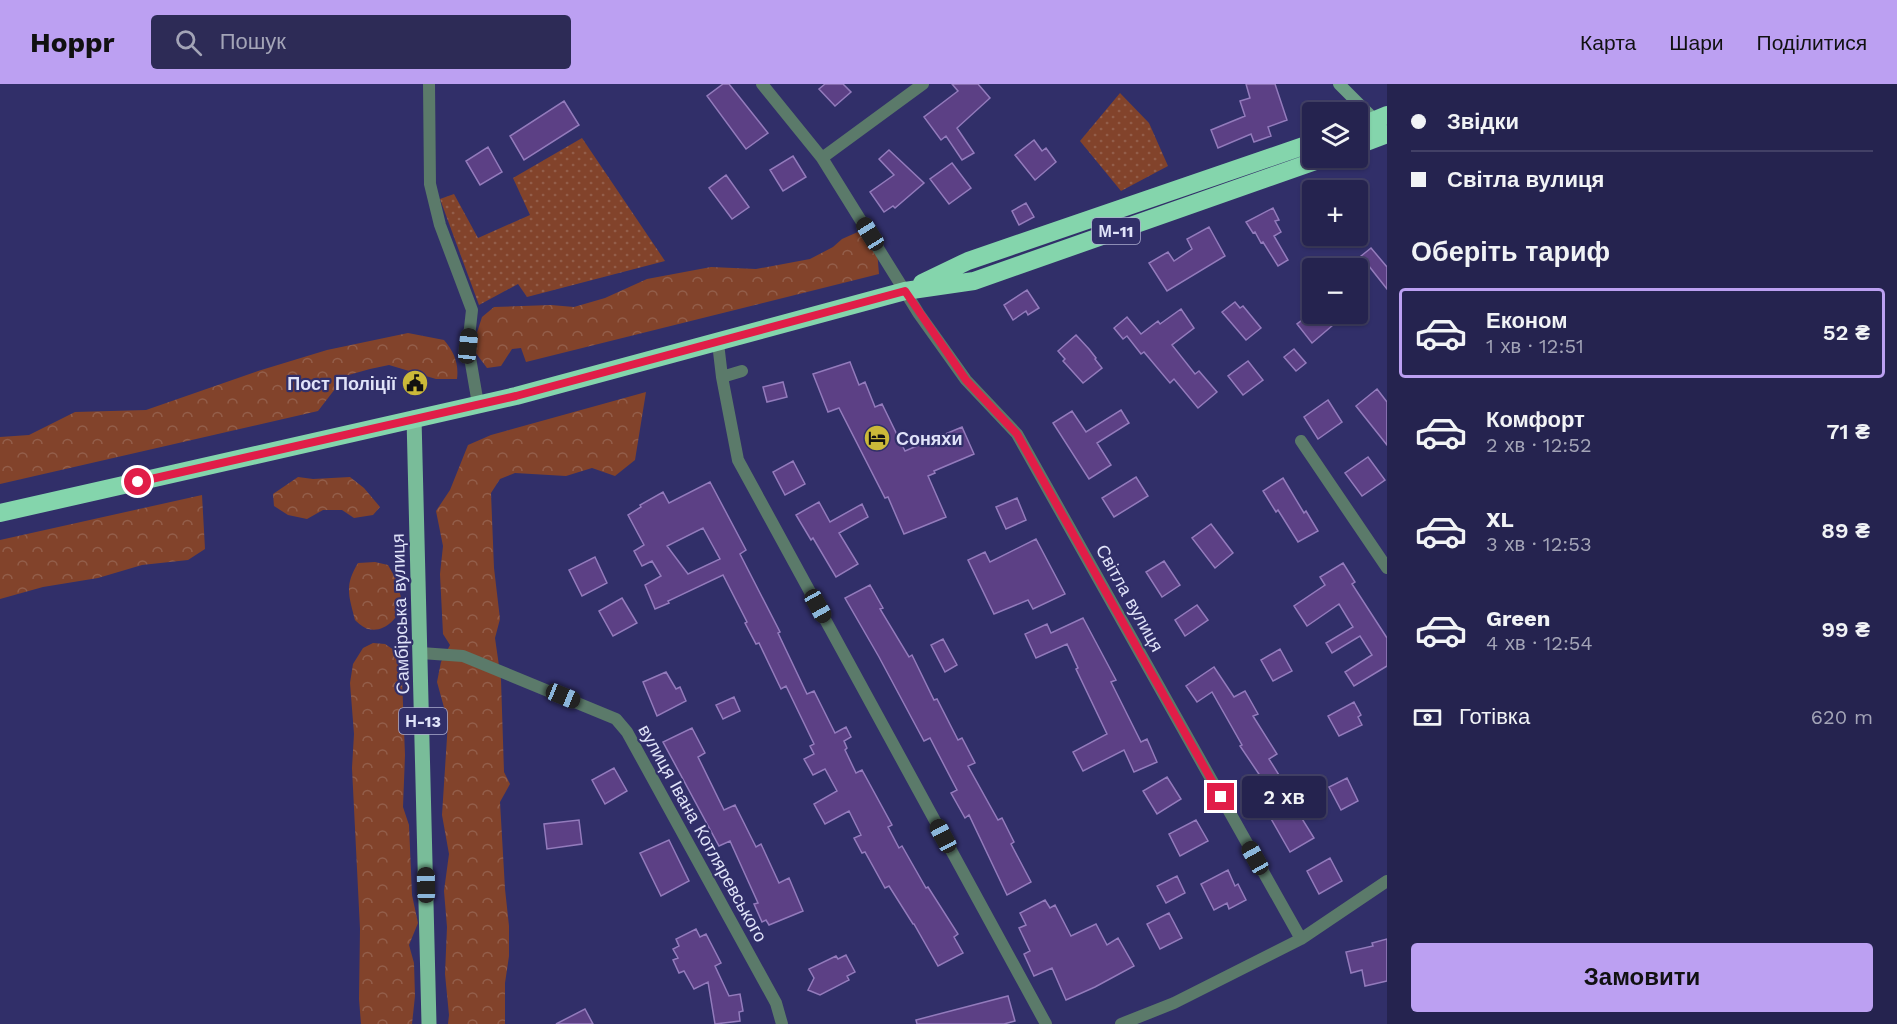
<!DOCTYPE html>
<html lang="uk">
<meta charset="utf-8">
<style>
body{margin:0;font-family:"Work Sans",sans-serif;background:#2d2b56;color:#f1f3f6;height:100vh;display:flex;flex-direction:column;font-size:22px;white-space:nowrap}
*{box-sizing:border-box;margin:0}
p{font-size:20px;color:#a3a4b7}
.icon{flex:none;width:33px;height:33px;fill:none;stroke:currentColor;stroke-width:2;stroke-linecap:round;stroke-linejoin:round}
.map{position:relative;flex:1;overflow:hidden}
.sheet{display:flex;flex-direction:column;background:#25234f;width:510px}
.sheet>*{flex:none}
.hud{display:grid;align-content:center;height:132px;padding:0 24px;background:#25234f}
.controls{position:absolute;left:1302px;top:18px;display:grid;gap:12px}
.controls a{display:grid;place-items:center;width:66px;height:66px;border-radius:6px;background:#25234f;box-shadow:0 2px 4px #0004,0 0 0 2px #424066;font-size:30px}
.end{position:absolute;width:27px;height:27px;margin:-14px;border:8px solid #e11d48;background:#fff;box-shadow:0 0 0 3px #fff}
.from{border-radius:50%}
.bubble{position:absolute;height:42px;border-radius:6px;background:#25234f;box-shadow:0 2px 4px #0004,0 0 0 2px #424066;font-size:20px;font-weight:600;line-height:42px;text-align:center}
.car{position:absolute;width:18px;height:36px;margin:-18px -9px;border-radius:8px;box-shadow:0 0 4px 2px #0007;background:linear-gradient(#222 24%,#8ab4d8 0 40%,#222 0 76%,#8ab4d8 0 86%,#222 0)}
.hud b{display:flex;align-items:center;gap:21px;height:57px;font-size:22px}
.hud b+b{border-top:2px solid #424066}
.hud i{width:15px;height:15px;background:#f1f3f6}
ul{padding:0;list-style:none}
li{display:flex;align-items:center;gap:18px;height:90px;margin:0 12px 9px;padding:0 12px;border:3px solid transparent;border-radius:6px}
li div{flex:1}
li b{display:block;font-size:22px}
li em{font-style:normal;font-weight:600}
li.selected{border-color:#bca0f2}
li>.icon{width:54px;height:54px;stroke-width:1.5}
h2{padding:0 24px;font-size:27px;line-height:72px}
.pay{display:flex;align-items:center;gap:15px;height:66px;padding:0 24px;font-size:22px}
.pay p{margin-inline-start:auto}
.cta{display:flex;gap:12px;margin-top:auto;padding:12px 24px}
.cta a{flex:1;height:69px;border-radius:6px;background:#bca0f2;color:#111;font-size:24px;font-weight:600;line-height:69px;text-align:center}
header{display:flex;align-items:center;gap:36px;box-sizing:border-box;height:84px;padding:0 30px;background:#bca0f2;color:#111}
header strong{font-size:28px}
nav{display:flex;gap:33px;margin-inline-start:auto;font-size:21px}
.search{width:420px;height:54px;background:#2d2b56;display:flex;align-items:center;gap:15px;box-sizing:border-box;padding:0 21px;border-radius:6px;color:#a3a4b7;font-size:22px}
main{display:flex;flex:1;min-height:0}
.map>svg:first-child{display:block}
.grass{fill:url(#grass-dots)}
.forest{fill:url(#forest-crowns)}
.building{fill:#5c4085;stroke:#937bbc;stroke-width:1.5;fill-rule:evenodd}
.lines{fill:none;stroke-linecap:round;stroke-linejoin:round}
.street{stroke:#5b7a6a;stroke-width:12}
.secondary{stroke:#6c9f85;stroke-width:12}
.primary{stroke:#79bc99;stroke-width:15}
.highway{stroke:#84d5ac;stroke-width:18}
.route{stroke:#e11d48;stroke-width:8}
.labels{text-anchor:middle;dominant-baseline:central;stroke-width:4.5;stroke-linejoin:round;paint-order:stroke}
.shield{fill:#312f69;stroke:#acadce;stroke-width:1.5}
.shield-label{font-size:16px;font-weight:bold;fill:#e0e3f9}
.poi-label{font-size:18px;font-weight:bold;fill:#e0e3f9;stroke:#312f69;text-anchor:end}
.street-label{font-size:18px;fill:#e0e3f9;stroke:#312f69}
</style>
<header>
<strong>Hoppr</strong>
<div class="search"><svg class="icon" aria-label="search" viewBox="0 0 24 24"><circle cx="10" cy="10" r="6"/><path d="M15 15l6 6"/></svg>Пошук</div>
<nav><a>Карта</a><a>Шари</a><a>Поділитися</a></nav>
</header>
<main>
<div class="map">
<svg width="1387" height="940" viewBox="0 0 1387 940">
<defs>
<pattern id="grass-dots" width="8" height="8" patternUnits="userSpaceOnUse" patternTransform="scale(1.5)"><rect width="8" height="8" fill="#82432b"/><path d="M2 2h.1M6 6h.1" fill="none" stroke="#935e4a" stroke-width="1.8" stroke-linecap="round"/></pattern>
<pattern id="forest-crowns" width="20" height="18" patternUnits="userSpaceOnUse" patternTransform="scale(1.5)"><rect width="20" height="18" fill="#82432b"/><path d="M2 6a3 3 0 1 1 6 0M12 15a3 3 0 1 1 6 0" fill="none" stroke="#935e4a"/></pattern>
</defs>
<rect width="100%" height="100%" fill="#312f69"/>
<path class="grass" d="M1120,9L1149,39L1168,82L1121,107L1080,57Z
M582,54L665,177L527,213L518,200L479,221L440,115L454,110L478,154L530,131L513,94Z"/>
<path class="forest" d="M860,147L876,154L879,190L526,278L521,264L512,265L501,282L487,284L472,264L482,233L494,223L551,221L574,223L605,214L647,195L711,183L756,185L810,175L833,163L842,155Z
M408,249L444,256C454,268 459,279 457,295H436L389,281L370,285L345,292L318,327L0,400V353L29,351L75,328L146,326L258,287L327,266Z
M646,308L635,376L615,392L592,384L566,392L515,389L500,395L491,409L494,484L500,535L495,554L501,596L504,688L510,700L500,718L505,805L509,842V872L505,899V940H448L449,931L445,890L447,843L444,807L449,770L442,731L448,638L437,598L441,578L450,561L443,550L440,490L443,462L436,427L450,406L468,361L491,351Z
M298,393L313,395L350,393L364,404L380,423L373,431L354,434L342,426H323L307,435L288,431L274,422L273,410Z
M202,411L205,465L188,476L142,481L98,494L43,503L0,515V456Z
M375,478L388,481L397,497L403,522C396,535 385,549 368,545C364,544 358,539 355,536C349,512 344,502 358,479Z
M373,559L385,560L394,566L402,595L405,671L403,723L409,741L412,811L418,839L409,861L414,879L415,912L412,940H361L359,915L360,845L352,684L354,650L350,599L353,580L363,564Z"/>
<path class="building" d="M723,0H729L768,49L746,65L707,12Z
M825,0H843L851,8L835,22L819,5Z
M952,0H978L990,14L957,44L974,69L962,76L946,52L941,56L924,33L958,7Z
M1246,0H1275L1287,36L1268,43L1271,52L1254,58L1251,50L1218,64L1211,46L1245,32L1240,17L1250,14Z
M564,17L579,41L524,76L510,52Z
M1034,56L1042,67L1046,64L1056,78L1035,96L1015,71Z
M488,63L502,88L480,101L466,77Z
M889,66L924,99L895,124L893,122L884,128L870,108L894,91L879,75Z
M793,72L806,93L783,107L770,86Z
M952,79L971,104L949,120L930,95Z
M726,91L749,123L732,135L709,104Z
M1026,119L1034,133L1019,141L1012,127Z
M1273,124L1279,136L1275,137L1281,148L1274,152L1288,176L1278,182L1263,158L1261,159L1255,148L1253,149L1246,138Z
M1209,143L1225,172L1167,207L1149,179L1168,168L1174,177L1192,165L1187,155Z
M1371,164L1387,183V205L1361,172Z
M1027,206L1039,224L1028,231L1026,227L1013,236L1004,221Z
M1235,218L1240,224L1243,222L1261,244L1246,256L1222,228Z
M1181,225L1194,244L1172,261L1195,290L1199,287L1217,308L1198,324L1174,295L1170,299L1144,268L1141,270L1127,252L1123,255L1114,244L1127,233L1141,250L1158,237L1160,240Z
M1310,230H1323L1333,241L1312,259L1297,240Z
M1076,251L1089,265L1096,274L1095,275L1102,284L1083,299L1063,277L1065,275L1058,267Z
M1294,265L1306,279L1296,287L1284,273Z
M1248,277L1263,296L1243,311L1228,292Z
M850,278L859,301L865,298L875,323L882,320L905,367L962,343L974,370L934,387L935,389L928,392L946,433L904,450L888,413L885,414L839,324L828,328L813,290Z
M783,298L787,313L767,318L763,303Z
M1377,305L1387,318V361L1356,322Z
M1328,316L1342,338L1318,355L1304,333Z
M1121,326L1129,339L1097,359L1111,381L1089,395L1053,339L1072,327L1086,348Z
M1368,373L1385,396L1362,412L1345,389Z
M793,377L805,400L785,411L773,388Z
M1136,393L1148,412L1114,433L1102,414Z
M1283,394L1304,429L1306,427L1318,447L1298,458L1278,426L1276,428L1263,407Z
M710,398L746,466L740,470L780,548L778,549L807,610L814,607L835,649L846,643L851,653L844,657L847,664L845,666L856,689L862,686L892,741L888,743L899,764L902,762L926,804L928,803L958,850L954,853L963,869L938,882L914,840H913L889,802L885,804L865,768L862,769L854,754L861,751L849,727L825,740L814,720L837,707L825,685L813,691L804,675L814,670L810,662L814,660L786,602L781,605L759,559L756,560L745,539L747,538L723,491L668,517L669,519L655,525L645,501L661,492L652,477L642,482L634,467L644,461L628,431L641,423L640,421L663,408L669,419ZM703,444L720,475L688,490L667,462Z
M1017,414L1026,436L1006,445L996,423Z
M819,418L830,438L862,420L868,433L839,449L858,480L836,493L813,454L811,456L796,431Z
M1211,440L1233,469L1215,484L1192,454Z
M1036,455L1065,510L1033,525L1028,516L994,530L968,476L985,468L990,478Z
M595,473L607,499L582,512L569,486Z
M1164,477L1180,501L1162,513L1146,488Z
M1343,479L1355,498L1352,500L1387,554V582L1354,602L1345,588L1372,571L1360,552L1332,569L1326,559L1353,543L1339,520L1307,542L1294,522L1325,501L1320,493Z
M870,501L883,524L880,525L909,573L912,571L934,616L937,615L958,656L962,654L975,679L968,682L998,736L1002,734L1014,758L1011,760L1031,798L1007,811L969,731L965,734L951,709L957,706L930,654L924,657L879,573L845,514Z
M622,514L637,539L613,552L599,527Z
M1197,521L1208,536L1185,552L1175,536Z
M1083,534L1116,596L1111,598L1141,658L1147,655L1157,678L1134,688L1124,666L1083,687L1073,668L1107,650L1076,585L1078,584L1067,560L1036,574L1025,550L1047,540L1051,549Z
M943,555L957,581L945,588L931,561Z
M1280,565L1292,587L1273,597L1261,576Z
M1214,583L1234,613L1245,607L1258,630L1253,632L1277,670L1269,675L1294,715L1291,717L1314,754L1290,768L1254,705L1265,699L1240,662L1242,661L1212,608L1197,618L1186,602Z
M666,588L676,605L680,603L686,617L657,632L643,598Z
M734,613L740,627L723,635L716,621Z
M1354,618L1361,631L1358,633L1362,641L1339,652L1328,632Z
M692,644L705,669L698,673L724,726L735,721L756,763L761,760L779,799L789,794L803,827L769,841L766,836L762,838L754,820L758,819L730,757L719,762L663,658Z
M614,684L627,707L605,720L592,696Z
M1167,693L1181,715L1157,730L1143,707Z
M1347,694L1358,717L1341,726L1329,703Z
M579,736L582,760L547,765L544,740Z
M1196,736L1208,757L1180,772L1169,750Z
M669,756L689,797L661,812L640,769Z
M1330,774L1342,797L1319,810L1307,787Z
M1228,786L1235,802L1238,800L1246,816L1229,825L1227,819L1214,826L1201,800Z
M1177,792L1185,809L1166,819L1157,802Z
M1045,816L1050,824L1055,821L1071,852L1096,840L1107,861L1118,854L1134,882L1095,903L1066,916L1052,884L1034,892L1024,870L1030,867L1019,844L1026,841L1020,829Z
M1169,829L1182,854L1160,865L1147,840Z
M696,845L700,853L706,850L721,879L715,882L729,912L740,910L743,927L739,928L740,937L715,940L708,898L694,905L684,887L679,889L673,876L678,874L673,865L679,862L676,855Z
M1387,855V897L1365,902L1362,886L1351,889L1346,868L1373,862L1372,859Z
M846,871L855,888L847,892L849,896L820,911L808,906L814,894L809,885L836,872L838,875Z
M1008,912L1015,937L1004,940H917L916,936Z
M585,925L593,940H556Z"/>
<g class="lines">
<path class="street" d="M429,0L430,100L440,141L472,226L468,262L478,320
M762,0L822,74L919,230L966,296L1017,350L1301,855
M822,74L923,0
M718,259L722,293L738,376L1046,940
M722,293L742,287
M1301,357L1387,484
M421,569L463,572L616,635L627,648L776,919L782,940
M1121,940L1174,919L1301,855L1387,797"/>
<path class="secondary" d="M1339,0L1375,36"/>
<path class="primary" d="M414,334L429,940"/>
<path class="highway" d="M1358,43L1387,31
M1358,61L1387,50
M922,199L968,177L1312,59
M0,429L516,312L905,207L974,197L1324,74"/>
</g>
<g class="lines">
<path class="route" d="M138,398L516,312L905,207L966,296L1017,350L1221,713"/>
</g>
<defs>
<symbol id="civic-disc" viewBox="-11 -11 22 22"><circle r="9.5" fill="#cbb939" stroke="#312f69"/><path d="M-.6-6.5H3V-4.5H.6V-3L4-1V1h2V6H-6V1h2V-1L-.6-3ZM-1.2 2.5V6h2.4V2.5Z" fill="#111"/></symbol>
<symbol id="hotel-disc" viewBox="-11 -11 22 22"><circle r="9.5" fill="#cbb939" stroke="#312f69"/><path d="M-6-4.5h1.5V1H6V5H4.5V3h-9V5H-6ZM-4 0a1.8 1.8 0 1 1 3.6 0ZM.5 0V-2.5h3Q6-2.5 6 0Z" fill="#111"/></symbol>
</defs>
<g fill-rule="evenodd">
<use href="#civic-disc" x="400" y="284" width="30" height="30"/>
<use href="#hotel-disc" x="862" y="339" width="30" height="30"/>
</g>
<g class="labels">
<g class="shield">
<rect x="1092" y="134" width="48" height="26" rx="4.5"/>
<rect x="399" y="624" width="48" height="26" rx="4.5"/>
</g>
<g class="shield-label">
<text x="1116" y="147">М-11</text>
<text x="423" y="637">Н-13</text>
</g>
<g class="poi-label">
<text x="396" y="299">Пост Поліції</text>
<text x="896" y="354" text-anchor="start">Соняхи</text>
</g>
<g class="street-label">
<text transform="translate(1130 514) rotate(61)">Світла вулиця</text>
<text transform="translate(400 530) rotate(-92)">Самбірська вулиця</text>
<text transform="translate(703 749) rotate(61)">вулиця Івана Котляревського</text>
</g>
</g>
</svg>
<div class="controls">
<a><svg class="icon" aria-label="layers" viewBox="0 0 24 24"><path d="M12 4l9 5-9 5-9-5zM3 14l9 5 9-5"/></svg></a>
<a>+</a>
<a>−</a>
</div>
<i class="end from" style="left:138px;top:398px"></i>
<i class="end" style="left:1221px;top:713px"></i>
<div class="bubble" style="left:1242px;top:692px;width:84px">2 хв</div>
<i class="car" style="left:870px;top:150px;rotate:328deg"></i>
<i class="car" style="left:468px;top:262px;rotate:6deg"></i>
<i class="car" style="left:818px;top:522px;rotate:151deg"></i>
<i class="car" style="left:563px;top:612px;rotate:112deg"></i>
<i class="car" style="left:943px;top:752px;rotate:332deg"></i>
<i class="car" style="left:1255px;top:774px;rotate:331deg"></i>
<i class="car" style="left:426px;top:801px;rotate:359deg"></i>
</div>
<section class="sheet">
<div class="hud">
<b><i class="from"></i>Звідки</b>
<b><i></i>Світла вулиця</b>
</div>
<h2>Оберіть тариф</h2>
<ul>
<li class="selected"><svg class="icon" aria-label="car" viewBox="0 0 24 24"><path d="M5 17H2v-5l4-1 3-4h7l3 4 3 1v5h-3M9 17h6M6 11h13"/><circle cx="7" cy="17" r="2"/><circle cx="17" cy="17" r="2"/></svg><div><b>Економ</b><p>1 хв · 12:51</p></div><em>52 ₴</em></li>
<li><svg class="icon" aria-label="car" viewBox="0 0 24 24"><path d="M5 17H2v-5l4-1 3-4h7l3 4 3 1v5h-3M9 17h6M6 11h13"/><circle cx="7" cy="17" r="2"/><circle cx="17" cy="17" r="2"/></svg><div><b>Комфорт</b><p>2 хв · 12:52</p></div><em>71 ₴</em></li>
<li><svg class="icon" aria-label="car" viewBox="0 0 24 24"><path d="M5 17H2v-5l4-1 3-4h7l3 4 3 1v5h-3M9 17h6M6 11h13"/><circle cx="7" cy="17" r="2"/><circle cx="17" cy="17" r="2"/></svg><div><b>XL</b><p>3 хв · 12:53</p></div><em>89 ₴</em></li>
<li><svg class="icon" aria-label="car" viewBox="0 0 24 24"><path d="M5 17H2v-5l4-1 3-4h7l3 4 3 1v5h-3M9 17h6M6 11h13"/><circle cx="7" cy="17" r="2"/><circle cx="17" cy="17" r="2"/></svg><div><b>Green</b><p>4 хв · 12:54</p></div><em>99 ₴</em></li>
</ul>
<div class="pay"><svg class="icon" aria-label="cash" viewBox="0 0 24 24"><path d="M3 7h18v10H3z"/><circle cx="12" cy="12" r="2"/></svg>Готівка<p>620 m</p></div>
<div class="cta"><a>Замовити</a></div>
</section>
</main>
